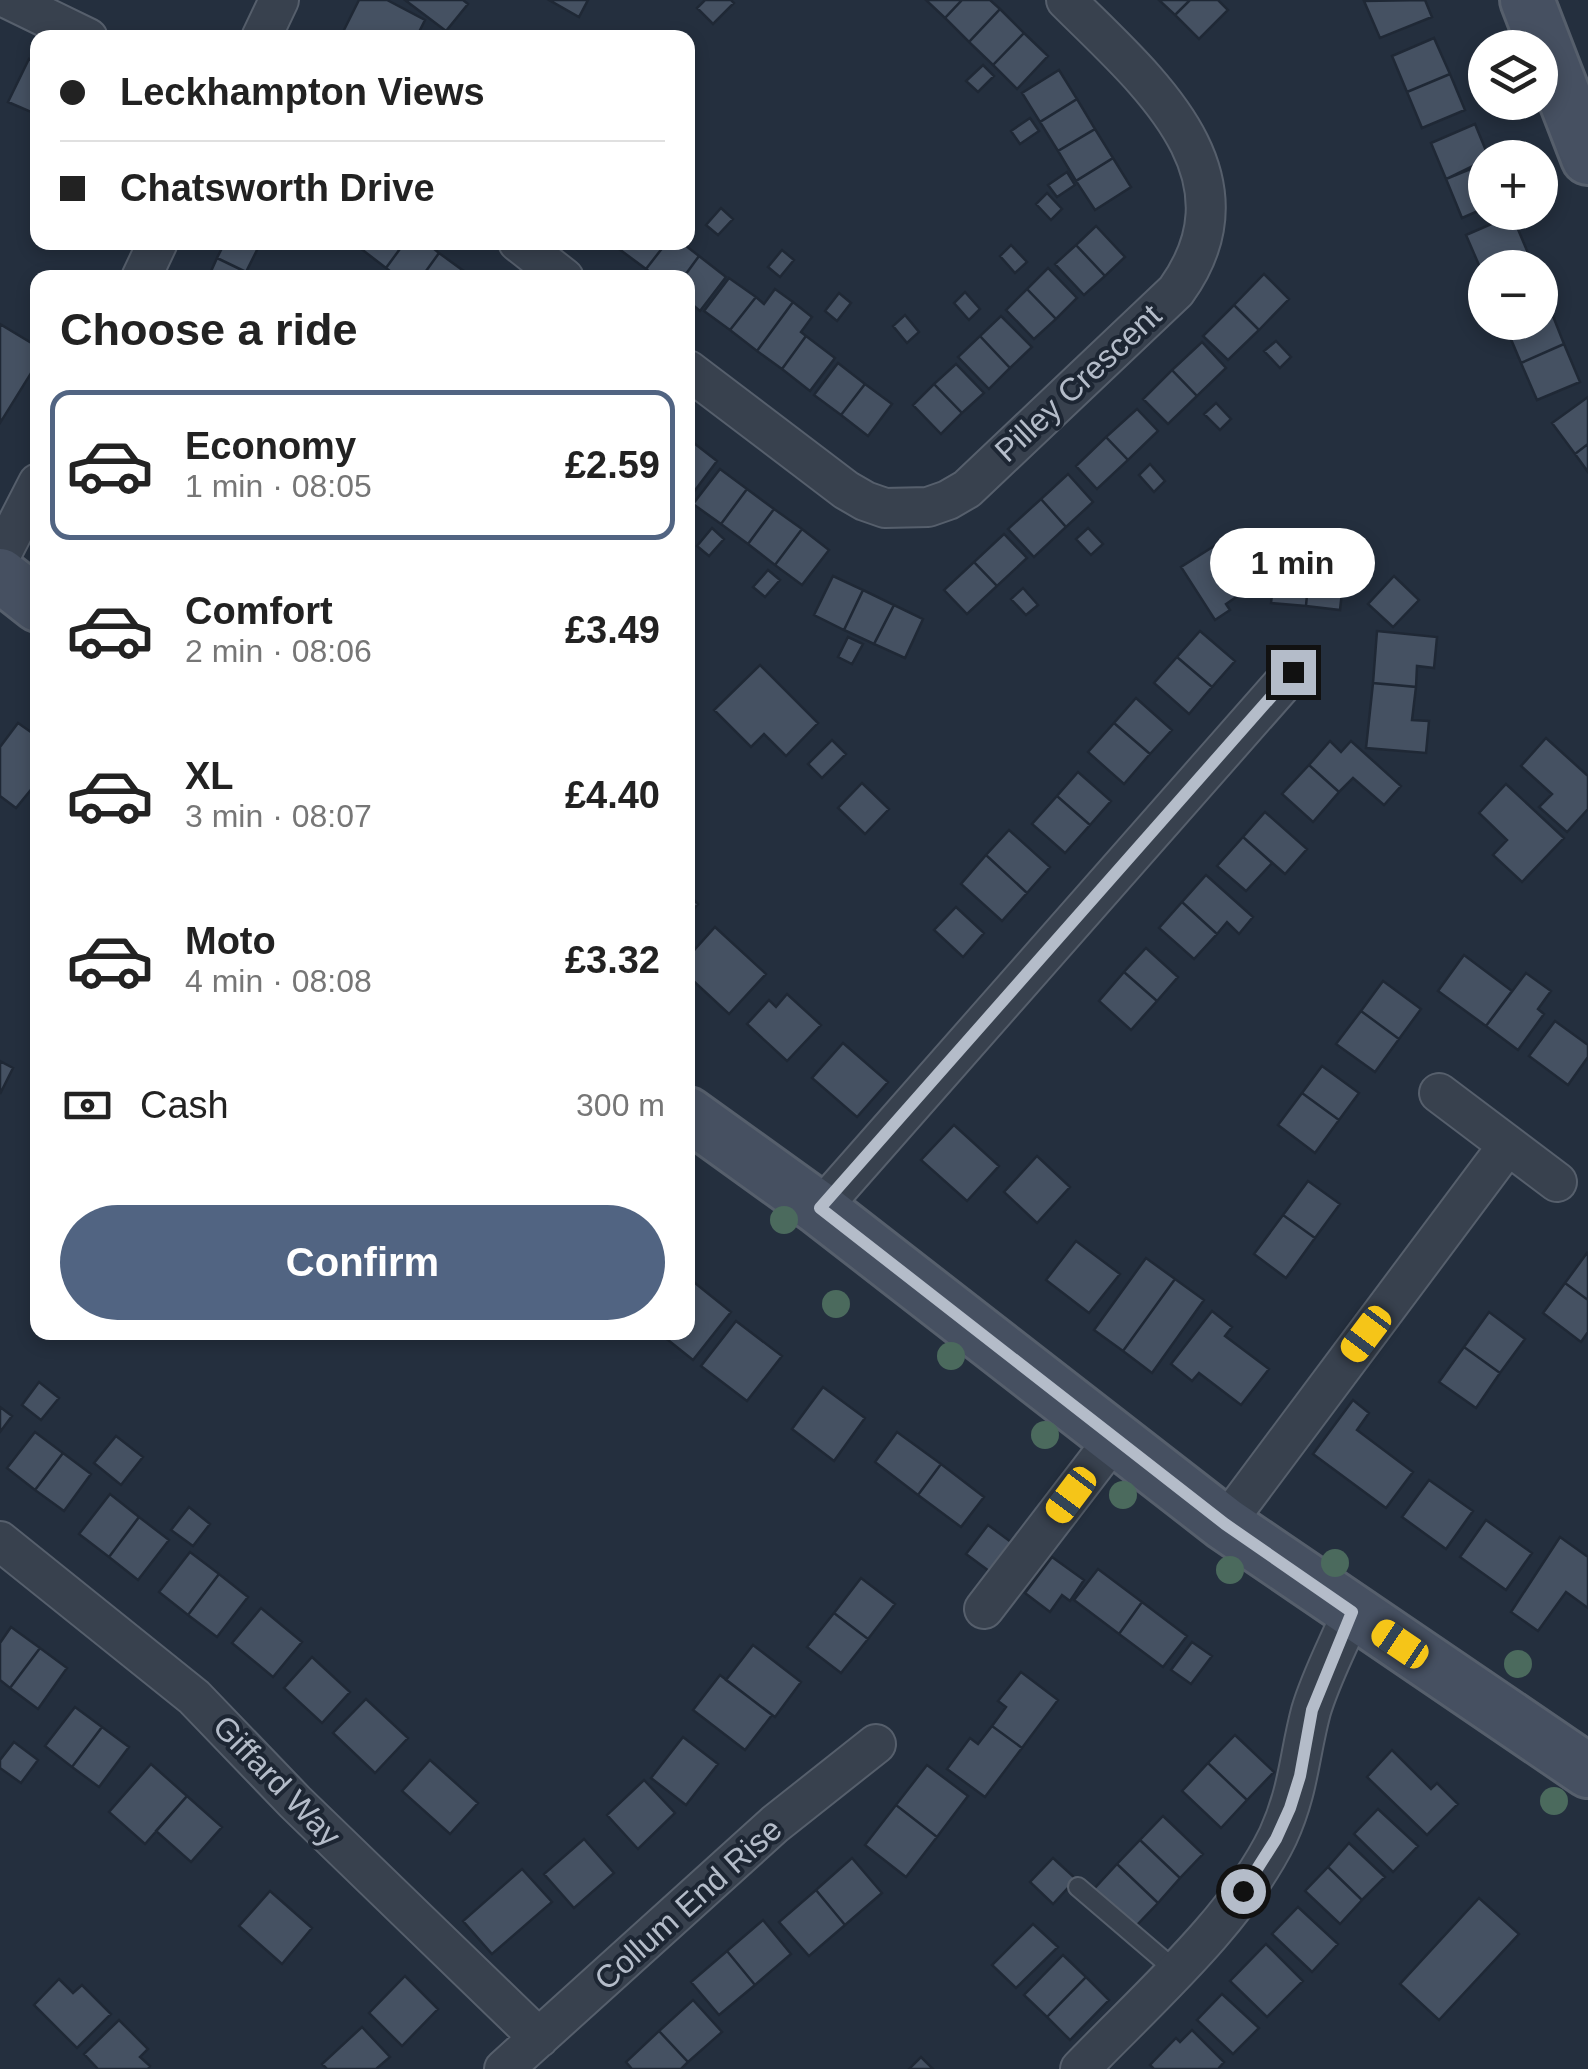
<!DOCTYPE html>
<meta charset="utf-8">
<style>
body{margin:0;font-family:Arial,sans-serif;background:#f2f2f2;color:#222;height:100vh;display:flex;flex-direction:column;font-size:38px;white-space:nowrap}
*{box-sizing:border-box;margin:0}
p{font-size:32px;color:#767676}
.icon{flex:none;width:55px;height:55px;fill:none;stroke:currentColor;stroke-width:2;stroke-linecap:round;stroke-linejoin:round}
.map{position:relative;flex:1;overflow:hidden}
.drawer{position:absolute;left:30px;top:270px;width:665px;height:1070px;display:flex;flex-direction:column;background:#fff;border-radius:20px;box-shadow:0 5px 15px #0003}
.drawer>*{flex:none}
.guide{position:absolute;left:30px;top:30px;width:665px;height:220px;border-radius:20px;box-shadow:0 5px 15px #0003;display:grid;align-content:center;height:220px;padding:0 30px;background:#fff}
.fabs{position:absolute;left:1468px;top:30px;display:grid;gap:20px}
.fabs a{display:grid;place-items:center;width:90px;height:90px;border-radius:50%;background:#fff;box-shadow:0 5px 15px #0003;font-size:50px}
.end{position:absolute;width:45px;height:45px;margin:-22px;border:12px solid #b4bcc9;background:#111;box-shadow:0 0 0 5px #111}
.from{border-radius:50%}
.bubble{position:absolute;height:70px;border-radius:35px;background:#fff;box-shadow:0 5px 15px #0003;font-size:32px;font-weight:700;line-height:70px;text-align:center}
.car{position:absolute;width:30px;height:60px;margin:-30px -15px;border-radius:12px;box-shadow:0 0 8px 2px #0007;background:linear-gradient(#f5c518 24%,#345 0 40%,#f5c518 0 76%,#345 0 86%,#f5c518 0)}
.guide b{display:flex;align-items:center;gap:35px;height:95px;font-size:38px}
.guide b+b{border-top:2px solid #e0e0e0}
.guide i{width:25px;height:25px;background:#222}
ul{padding:0;list-style:none}
li{display:flex;align-items:center;gap:30px;height:150px;margin:0 20px 15px;padding:0 10px;border:5px solid transparent;border-radius:20px}
li div{flex:1}
li b{display:block;font-size:38px}
li em{font-style:normal;font-weight:700}
li.active{border-color:#516482}
li>.icon{width:90px;height:90px;stroke-width:1.5}
h2{padding:0 30px;font-size:45px;line-height:120px}
.pay{display:flex;align-items:center;gap:25px;height:110px;padding:0 30px;font-size:38px}
.pay p{margin-inline-start:auto}
.cta{display:flex;gap:20px;margin-top:auto;padding:20px 30px}
.cta a{flex:1;height:115px;border-radius:60px;background:#516482;color:#fff;font-size:40px;font-weight:700;line-height:115px;text-align:center}
.map>svg:first-child{display:block}
.building{fill:#455162;stroke:#1f2835;stroke-width:2.5}
.lines{fill:none;stroke-linecap:round;stroke-linejoin:round}
.lane-casing{stroke:#565f6c;stroke-width:22}
.street-casing{stroke:#565f6c;stroke-width:42}
.secondary-casing{stroke:#565f6c;stroke-width:58}
.lane{stroke:#38414e;stroke-width:18}
.street{stroke:#38414e;stroke-width:38}
.secondary{stroke:#465061;stroke-width:52}
.tree{fill:#4b6a5d}
.route{stroke:#b4bcc9;stroke-width:12}
.labels{text-anchor:middle;dominant-baseline:central;stroke-width:8;stroke-linejoin:round;paint-order:stroke}
.street-label{font-size:32px;fill:#b4bcc9;stroke:#1d2633}
</style>
<div class="map">
<svg width="1588" height="2069" viewBox="0 0 1588 2069">
<rect width="100%" height="100%" fill="#242f3e"/>
<path class="building" d="M359,0H387L425,20L416,38H340Z
M405,0H463L468,4L446,31Z
M549,0H588L579,17Z
M705,0H731L734,3L713,24L697,8Z
M926,0H962L945,18Z
M962,0H990L1000,9L969,42L945,18Z
M1159,0H1190L1175,15Z
M1190,0H1218L1228,10L1199,39L1175,15Z
M1425,0L1432,17L1380,38L1364,1Z
M1000,9L1024,33L993,65L969,42Z
M1024,33L1048,56L1017,89L993,65Z
M1434,38L1450,74L1407,92L1392,56Z
M29,59L38,63V98L31,112L8,102Z
M983,65L994,76L978,92L966,81Z
M1059,70L1077,99L1040,122L1022,93Z
M1450,74L1465,110L1422,128L1407,92Z
M1077,99L1095,129L1058,151L1040,122Z
M1030,118L1039,131L1020,144L1011,131Z
M1475,124L1489,158L1446,179L1431,143Z
M1095,129L1113,158L1076,181L1058,151Z
M1113,158L1131,187L1095,210L1076,181Z
M1485,163V208L1462,218L1446,179Z
M1067,172L1075,185L1057,197L1048,185Z
M1047,193L1062,209L1051,220L1036,204Z
M721,208L733,219L718,235L706,225Z
M1512,215L1528,253L1493,268H1485L1482,272L1466,235Z
M1096,226L1125,257L1105,276L1076,245Z
M225,242H261L246,272L217,258Z
M364,242H405L386,268L360,248Z
M405,242H426L439,253L421,278H399L386,268Z
M624,242H667L646,269L619,249Z
M667,242H681L699,256L683,278H657L646,269Z
M1011,245L1027,262L1015,273L1000,256Z
M1076,245L1105,276L1084,295L1055,264Z
M782,250L794,260L780,277L768,267Z
M439,253L465,272L462,278H421Z
M1528,253L1534,268H1493Z
M699,256L726,277L700,311L688,301V278H683Z
M217,258L246,272L244,278H208Z
M1048,268L1077,298L1056,319L1027,289Z
M1264,274L1289,299L1259,330L1234,305Z
M729,278L756,297L730,330L704,311Z
M775,289L793,302L757,351L730,330L756,297L764,304Z
M1027,289L1056,319L1034,339L1006,310Z
M965,292L980,309L969,320L954,303Z
M839,293L851,303L837,321L825,311Z
M793,302L812,317L801,332L806,336L782,369L757,351Z
M1234,305L1259,330L1228,360L1203,336Z
M1549,306L1564,344L1521,363L1505,325L1540,322V310Z
M905,315L919,332L907,343L893,326Z
M1001,316L1032,347L1010,368L980,336Z
M0,324L38,347V362L0,423Z
M806,336L835,358L810,391L782,369Z
M980,336L1010,368L989,389L958,357Z
M1276,341L1291,357L1280,368L1264,351Z
M1202,342L1226,368L1197,396L1172,370Z
M1564,344L1580,382L1537,400L1521,363Z
M838,363L865,384L841,415L814,395Z
M956,364L984,393L962,413L934,384Z
M1172,370L1197,396L1168,424L1143,399Z
M865,384L892,404L868,436L841,415Z
M934,384L962,413L941,434L913,405Z
M1588,397V444L1575,454L1552,423Z
M1216,403L1231,419L1220,430L1204,414Z
M1137,409L1158,431L1128,460L1106,437Z
M1106,437L1128,460L1097,489L1076,466Z
M690,440L717,461L690,497L688,443Z
M1588,444V472L1575,454Z
M1150,464L1165,481L1154,492L1139,475Z
M720,469L747,489L721,524L693,504Z
M1068,474L1093,502L1066,527L1041,499Z
M747,489L774,509L748,544L721,524Z
M1041,499L1066,527L1034,557L1008,529Z
M774,509L802,529L775,565L748,544Z
M712,528L724,539L709,556L697,546Z
M1088,528L1103,544L1091,555L1076,539Z
M802,529L829,550L802,585L775,565Z
M1004,534L1027,558L997,586L974,562Z
M1219,543L1248,589L1226,604L1230,610L1215,620L1181,567Z
M1276,558L1310,562L1306,606L1271,603Z
M974,562L997,586L967,614L944,590Z
M1310,562L1345,565L1340,610L1306,606Z
M768,570L780,580L765,597L753,587Z
M833,576L863,590L844,630L814,615Z
M1394,576L1419,600L1393,627L1368,604Z
M1023,588L1038,605L1026,615L1011,599Z
M863,590L894,605L874,644L844,630Z
M894,605L923,619L905,658L874,644Z
M1200,631L1235,661L1212,687L1177,657Z
M1377,631L1437,637L1434,668L1417,666L1416,687L1373,683Z
M848,637L863,644L852,664L838,657Z
M1177,657L1212,687L1189,714L1154,683Z
M760,665L818,723L786,756L764,734L751,747L714,710Z
M1373,683L1416,687L1412,720L1429,721L1426,753L1366,748Z
M1136,698L1172,730L1150,754L1114,723Z
M18,723L38,737L32,750L38,754V781L16,808L0,796V747Z
M1114,723L1150,754L1124,784L1088,752Z
M1546,738L1588,776V809L1567,832L1539,807L1552,794L1521,766Z
M832,740L846,754L822,778L808,764Z
M1330,741L1341,752L1351,741L1401,786L1384,805L1353,778L1339,792L1309,765Z
M1309,765L1339,792L1313,822L1282,794Z
M1078,772L1111,801L1090,825L1057,796Z
M862,783L889,809L865,834L838,808Z
M1506,784L1564,838L1522,882L1493,855L1507,840L1479,813Z
M1057,796L1090,825L1065,853L1032,824Z
M1265,812L1307,849L1285,874L1243,837Z
M1009,830L1050,867L1027,893L986,855Z
M1243,837L1272,863L1246,891L1217,866Z
M986,855L1027,893L1002,921L961,884Z
M1206,875L1253,917L1239,934L1227,922L1217,934L1182,902Z
M688,894L698,904L688,916Z
M1182,902L1217,934L1194,959L1159,928Z
M956,907L984,933L963,957L934,930Z
M715,927L766,974L729,1014L688,976V957Z
M1146,948L1178,977L1157,1001L1124,972Z
M1464,955L1512,991L1486,1026L1438,991Z
M1124,972L1157,1001L1131,1030L1099,1001Z
M1526,973L1551,991L1538,1009L1544,1014L1518,1050L1486,1026Z
M1383,981L1421,1009L1399,1039L1361,1011Z
M787,994L821,1025L787,1061L747,1024L769,1000L776,1007Z
M1361,1011L1399,1039L1375,1072L1336,1044Z
M1555,1021L1588,1045V1057L1568,1085L1529,1056Z
M843,1043L888,1082L857,1117L812,1078Z
M0,1061L13,1068L0,1094Z
M1322,1066L1359,1093L1339,1120L1302,1093Z
M1302,1093L1339,1120L1315,1153L1278,1125Z
M954,1125L999,1166L967,1201L921,1160Z
M1037,1156L1070,1187L1037,1223L1004,1192Z
M1308,1181L1340,1204L1315,1238L1283,1215Z
M1283,1215L1315,1238L1286,1278L1254,1254Z
M1076,1241L1120,1274L1089,1313L1046,1280Z
M1587,1253L1588,1254V1300L1565,1283Z
M1146,1258L1175,1279L1123,1351L1094,1330Z
M690,1279L731,1312L693,1360L658,1332H688V1282Z
M1175,1279L1204,1300L1152,1373L1123,1351Z
M1565,1283L1588,1300V1332L1581,1342L1543,1313Z
M1212,1311L1232,1327L1225,1336L1269,1369L1241,1405L1199,1373L1192,1381L1171,1364Z
M1489,1312L1525,1339L1500,1373L1464,1347Z
M736,1321L782,1356L747,1401L701,1366Z
M1464,1347L1500,1373L1476,1408L1439,1382Z
M39,1382L59,1398L41,1420L22,1405Z
M823,1387L865,1418L834,1461L792,1429Z
M1353,1400L1369,1413L1357,1430L1413,1472L1386,1508L1313,1454Z
M0,1407L12,1416L0,1432Z
M35,1432L63,1453L35,1490L7,1468Z
M897,1432L941,1464L918,1495L875,1462Z
M116,1436L143,1457L121,1485L94,1463Z
M63,1453L91,1474L64,1511L35,1490Z
M941,1464L984,1497L961,1527L918,1495Z
M1429,1480L1473,1511L1446,1549L1402,1517Z
M110,1494L139,1517L109,1557L79,1534Z
M189,1507L210,1524L193,1546L171,1530Z
M139,1517L169,1540L138,1580L109,1557Z
M1486,1520L1532,1553L1506,1590L1460,1557Z
M988,1525L1011,1542L989,1571L966,1554Z
M1560,1537L1588,1557V1608L1566,1592L1538,1631L1511,1612Z
M190,1552L219,1574L188,1615L159,1592Z
M1052,1557L1084,1580L1070,1601L1062,1595L1050,1612L1025,1593Z
M1098,1569L1142,1602L1119,1634L1074,1600Z
M219,1574L248,1597L217,1637L188,1615Z
M861,1578L895,1604L868,1639L834,1613Z
M1142,1602L1187,1636L1163,1667L1119,1634Z
M261,1608L302,1642L273,1677L232,1643Z
M834,1613L868,1639L841,1673L807,1647Z
M11,1627L40,1648L10,1688L0,1680V1643Z
M1192,1642L1212,1656L1191,1684L1171,1670Z
M753,1645L801,1682L775,1717L726,1680Z
M40,1648L67,1668L38,1709L10,1688Z
M312,1657L350,1692L322,1723L284,1688Z
M1021,1672L1058,1700L1022,1748L992,1726L1006,1707L998,1701Z
M720,1675L772,1715L745,1750L693,1710Z
M366,1699L408,1738L375,1773L333,1733Z
M75,1707L102,1727L72,1767L45,1746Z
M992,1726L1022,1748L985,1797L947,1769L970,1738L978,1744Z
M102,1727L129,1747L99,1787L72,1767Z
M1235,1735L1274,1772L1247,1800L1208,1763Z
M683,1737L718,1764L686,1805L651,1778Z
M14,1742L38,1760L21,1783L0,1768V1760Z
M1392,1750L1431,1789L1437,1783L1458,1804L1427,1835L1367,1777Z
M430,1760L478,1803L450,1834L402,1791Z
M1208,1763L1247,1800L1221,1828L1182,1791Z
M151,1764L187,1796L145,1844L109,1812Z
M927,1765L968,1796L937,1837L896,1805Z
M644,1780L675,1813L638,1849L607,1815Z
M187,1796L222,1827L191,1862L156,1831Z
M896,1805L937,1837L906,1877L865,1845Z
M1378,1809L1418,1846L1393,1872L1354,1834Z
M1163,1816L1203,1854L1180,1878L1140,1840Z
M584,1839L614,1873L574,1908L544,1874Z
M1140,1840L1180,1878L1158,1903L1117,1864Z
M1349,1843L1385,1877L1362,1900L1328,1867Z
M852,1858L882,1893L845,1925L816,1890Z
M1053,1858L1076,1879L1053,1904L1030,1882Z
M1117,1864L1158,1903L1135,1927L1094,1889Z
M1328,1867L1362,1900L1340,1924L1305,1891Z
M522,1869L552,1902L492,1954L463,1921Z
M816,1890L845,1925L809,1956L779,1922Z
M270,1891L312,1928L282,1964L239,1926Z
M1479,1898L1519,1934L1439,2020L1400,1984Z
M1298,1907L1338,1944L1312,1972L1272,1934Z
M763,1920L791,1954L755,1985L727,1951Z
M1033,1924L1058,1947L1016,1988L992,1965Z
M1266,1944L1303,1981L1267,2017L1230,1981Z
M727,1951L755,1985L719,2015L691,1982Z
M1063,1955L1086,1977L1047,2017L1024,1995Z
M405,1976L438,2009L402,2046L369,2013Z
M1086,1977L1109,2000L1070,2040L1047,2017Z
M59,1979L73,1993L82,1985L111,2014L77,2048L34,2005Z
M1222,1994L1259,2028L1233,2054L1197,2020Z
M693,2000L722,2032L688,2062L659,2031Z
M119,2020L148,2049L140,2057L150,2066L148,2069H98L84,2054Z
M362,2027L390,2057L376,2069H327L322,2064Z
M1192,2030L1224,2062L1218,2069H1154L1150,2065L1176,2038L1180,2042Z
M659,2031L688,2062L681,2069H632L626,2062Z
M921,2057L933,2069H909Z"/>
<g class="lines">
<defs>
<path id="lane" d="M1078,1887L1175,1970"/>
<path id="street" d="M10,0L88,38
M261,38L279,0
M518,242L564,278
M141,278L158,242
M688,370L846,490L865,501L885,508L928,507L948,500L967,489L1176,291C1261,173 1145,79 1066,0
M0,557L38,483
M1439,1093L1557,1182
M820,1209L1293,672
M1225,1524L1508,1145
M0,1541L194,1697L295,1802L539,2038
M984,1609L1115,1438
M504,2069L775,1824L876,1744
M1080,2069C1145,2001 1237,1921 1278,1836C1299,1790 1299,1756 1311,1711C1321,1677 1339,1644 1352,1612"/>
<path id="secondary" d="M1527,0L1588,158
M0,575L38,605
M688,1114L820,1209L1225,1524L1588,1771"/>
</defs>
<use href="#lane" class="lane-casing"/>
<use href="#street" class="street-casing"/>
<use href="#secondary" class="secondary-casing"/>
<use href="#lane" class="lane"/>
<use href="#street" class="street"/>
<use href="#secondary" class="secondary"/>
</g>
<g class="tree">
<circle cx="784" cy="1220" r="14"/>
<circle cx="836" cy="1304" r="14"/>
<circle cx="951" cy="1356" r="14"/>
<circle cx="1045" cy="1435" r="14"/>
<circle cx="1123" cy="1495" r="14"/>
<circle cx="1335" cy="1563" r="14"/>
<circle cx="1230" cy="1570" r="14"/>
<circle cx="1518" cy="1664" r="14"/>
<circle cx="1554" cy="1801" r="14"/>
</g>
<g class="lines">
<path class="route" d="M1243,1891L1276,1839L1290,1808L1300,1776L1312,1710L1352,1612L1225,1524L820,1208L1293,672"/>
</g>
<g class="labels">
<g class="street-label">
<text transform="translate(1078 383) rotate(-43)">Pilley Crescent</text>
<text transform="translate(277 1781) rotate(46)">Giffard Way</text>
<text transform="translate(688 1904) rotate(-42)">Collum End Rise</text>
</g>
</g>
</svg>
<div class="fabs">
<a><svg class="icon" aria-label="layers" viewBox="0 0 24 24"><path d="M12 4l9 5-9 5-9-5zM3 14l9 5 9-5"/></svg></a>
<a>+</a>
<a>−</a>
</div>
<i class="end from" style="left:1243px;top:1891px"></i>
<i class="end" style="left:1293px;top:672px"></i>
<div class="bubble" style="left:1210px;top:528px;width:165px">1 min</div>
<i class="car" style="left:1366px;top:1334px;rotate:217deg"></i>
<i class="car" style="left:1071px;top:1495px;rotate:217deg"></i>
<i class="car" style="left:1400px;top:1644px;rotate:304deg"></i>
<div class="guide">
<b><i class="from"></i>Leckhampton Views</b>
<b><i></i>Chatsworth Drive</b>
</div>
<section class="drawer">
<h2>Choose a ride</h2>
<ul>
<li class="active"><svg class="icon" aria-label="car" viewBox="0 0 24 24"><path d="M5 17H2v-5l4-1 3-4h7l3 4 3 1v5h-3M9 17h6M6 11h13"/><circle cx="7" cy="17" r="2"/><circle cx="17" cy="17" r="2"/></svg><div><b>Economy</b><p>1 min · 08:05</p></div><em>£2.59</em></li>
<li><svg class="icon" aria-label="car" viewBox="0 0 24 24"><path d="M5 17H2v-5l4-1 3-4h7l3 4 3 1v5h-3M9 17h6M6 11h13"/><circle cx="7" cy="17" r="2"/><circle cx="17" cy="17" r="2"/></svg><div><b>Comfort</b><p>2 min · 08:06</p></div><em>£3.49</em></li>
<li><svg class="icon" aria-label="car" viewBox="0 0 24 24"><path d="M5 17H2v-5l4-1 3-4h7l3 4 3 1v5h-3M9 17h6M6 11h13"/><circle cx="7" cy="17" r="2"/><circle cx="17" cy="17" r="2"/></svg><div><b>XL</b><p>3 min · 08:07</p></div><em>£4.40</em></li>
<li><svg class="icon" aria-label="car" viewBox="0 0 24 24"><path d="M5 17H2v-5l4-1 3-4h7l3 4 3 1v5h-3M9 17h6M6 11h13"/><circle cx="7" cy="17" r="2"/><circle cx="17" cy="17" r="2"/></svg><div><b>Moto</b><p>4 min · 08:08</p></div><em>£3.32</em></li>
</ul>
<div class="pay"><svg class="icon" aria-label="cash" viewBox="0 0 24 24"><path d="M3 7h18v10H3z"/><circle cx="12" cy="12" r="2"/></svg>Cash<p>300 m</p></div>
<div class="cta"><a>Confirm</a></div>
</section>
</div>
